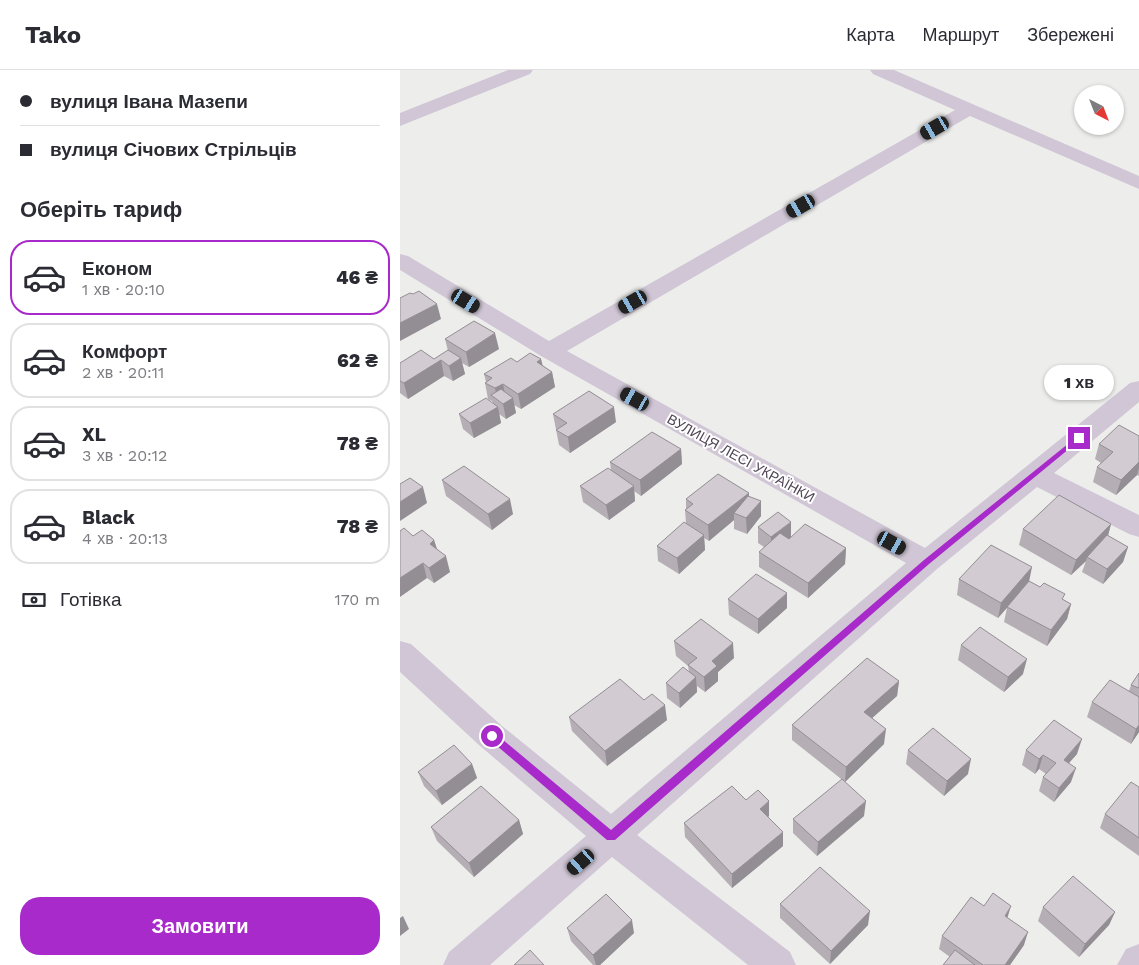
<!DOCTYPE html>
<html lang="uk">
<meta charset="utf-8">
<style>
body{margin:0;font-family:"Work Sans",sans-serif;background:#f2f2f3;color:#2b2b33;height:100vh;display:flex;flex-direction:column;font-size:19px;white-space:nowrap}
*{box-sizing:border-box;margin:0}
p{font-size:16px;color:#7c7c81}
.icon{flex:none;width:28px;height:28px;fill:none;stroke:currentColor;stroke-width:2;stroke-linecap:round;stroke-linejoin:round}
.map{position:relative;flex:1;overflow:hidden}
.sheet{display:flex;flex-direction:column;background:#fff;width:400px}
.sheet>*{flex:none}
.banner{display:grid;align-content:center;height:110px;padding:0 20px;background:#fff}
.needle{width:32px;rotate:138deg}
.controls{position:absolute;left:674px;top:15px;display:grid;gap:10px}
.controls a{display:grid;place-items:center;width:50px;height:50px;border-radius:50%;background:#fff;box-shadow:0 1px 4px #0004;font-size:25px}
.end{position:absolute;width:22px;height:22px;margin:-11px;border:6px solid #a82aca;background:#fff;box-shadow:0 0 0 2px #fff}
.from{border-radius:50%}
.bubble{position:absolute;height:35px;border-radius:18px;background:#fff;box-shadow:0 1px 4px #0004;font-size:16px;font-weight:800;line-height:35px;text-align:center}
.car{position:absolute;width:15px;height:30px;margin:-15px -8px;border-radius:6px;box-shadow:0 0 4px 1px #0007;background:linear-gradient(#222 24%,#8ab4d8 0 40%,#222 0 76%,#8ab4d8 0 86%,#222 0)}
.banner b{display:flex;align-items:center;gap:18px;height:48px;font-size:19px}
.banner b+b{border-top:1px solid #e1e1e2}
.banner i{width:12px;height:12px;background:#2b2b33}
ul{padding:0;list-style:none}
li{display:flex;align-items:center;gap:15px;height:75px;margin:0 10px 8px;padding:0 10px;border:2px solid #e1e1e2;border-radius:20px}
li div{flex:1}
li b{display:block;font-size:19px}
li em{font-style:normal;font-weight:800}
li.active{border-color:#a82aca}
li>.icon{width:45px;height:45px;stroke-width:1.5}
h2{padding:0 20px;font-size:22px;line-height:60px}
.pay{display:flex;align-items:center;gap:12px;height:55px;padding:0 20px;font-size:19px}
.pay p{margin-inline-start:auto}
.cta{display:flex;gap:10px;margin-top:auto;padding:10px 20px}
.cta a{flex:1;height:58px;border-radius:20px;background:#a82aca;color:#fff;font-size:20px;font-weight:800;line-height:58px;text-align:center}
header{display:flex;align-items:center;gap:30px;box-sizing:border-box;height:70px;padding:0 25px;background:#fff;border-bottom:1px solid #e1e1e2}
header strong{font-size:24px}
nav{display:flex;gap:28px;margin-inline-start:auto;font-size:18px}
main{display:flex;flex:1;min-height:0}
.map>svg:first-child{display:block}
.lines{fill:none;stroke-linecap:round;stroke-linejoin:round}
.street{fill:#d0c6d5;fill-rule:evenodd}
.wall{fill:#b5afb5}
.shaded-wall{fill:#938e93}
.building{fill:#d2cbd2;stroke:#938e93}
.route{fill:#a82aca}
.labels{text-anchor:middle;dominant-baseline:central;stroke-width:4;stroke-linejoin:round;paint-order:stroke}
.street-label{font-size:14px;fill:#524657;stroke:#fff}
</style>
<header>
<strong>Tako</strong>
<nav><a>Карта</a><a>Маршрут</a><a>Збережені</a></nav>
</header>
<main>
<section class="sheet">
<div class="banner">
<b><i class="from"></i>вулиця Івана Мазепи</b>
<b><i></i>вулиця Січових Стрільців</b>
</div>
<h2>Оберіть тариф</h2>
<ul>
<li class="active"><svg class="icon" aria-label="car" viewBox="0 0 24 24"><path d="M5 17H2v-5l4-1 3-4h7l3 4 3 1v5h-3M9 17h6M6 11h13"/><circle cx="7" cy="17" r="2"/><circle cx="17" cy="17" r="2"/></svg><div><b>Економ</b><p>1 хв · 20:10</p></div><em>46 ₴</em></li>
<li><svg class="icon" aria-label="car" viewBox="0 0 24 24"><path d="M5 17H2v-5l4-1 3-4h7l3 4 3 1v5h-3M9 17h6M6 11h13"/><circle cx="7" cy="17" r="2"/><circle cx="17" cy="17" r="2"/></svg><div><b>Комфорт</b><p>2 хв · 20:11</p></div><em>62 ₴</em></li>
<li><svg class="icon" aria-label="car" viewBox="0 0 24 24"><path d="M5 17H2v-5l4-1 3-4h7l3 4 3 1v5h-3M9 17h6M6 11h13"/><circle cx="7" cy="17" r="2"/><circle cx="17" cy="17" r="2"/></svg><div><b>XL</b><p>3 хв · 20:12</p></div><em>78 ₴</em></li>
<li><svg class="icon" aria-label="car" viewBox="0 0 24 24"><path d="M5 17H2v-5l4-1 3-4h7l3 4 3 1v5h-3M9 17h6M6 11h13"/><circle cx="7" cy="17" r="2"/><circle cx="17" cy="17" r="2"/></svg><div><b>Black</b><p>4 хв · 20:13</p></div><em>78 ₴</em></li>
</ul>
<div class="pay"><svg class="icon" aria-label="cash" viewBox="0 0 24 24"><path d="M3 7h18v10H3z"/><circle cx="12" cy="12" r="2"/></svg>Готівка<p>170 m</p></div>
<div class="cta"><a>Замовити</a></div>
</section>
<div class="map">
<svg width="739" height="895" viewBox="0 0 739 895">
<rect width="100%" height="100%" fill="#edeeeb"/>
<g class="lines">
<path class="street" d="M108,0H133L130,4L0,56V43Z
M470,0H494L739,106V119L570,46L167,281L525,478L730,313L739,311V332L654,403L739,445V467L729,464L637,417L537,499L237,765L390,882L396,895H348L212,787L90,895H43L49,882L186,766L79,675L0,602V571L11,574L102,656L211,744L506,493L141,286L0,200V184L8,186L149,271L555,40L473,4Z
M739,874V895H717L726,879Z"/>
</g>
<path class="wall" d="M45,269L99,279L69,297L62,293L65,304L53,311L44,306L8,329L0,323V293L34,289L48,281Z
M141,289L143,296L152,302L155,317L121,339L114,335L116,343L106,349L99,344L101,353L74,368L63,359L59,344L93,333L92,331L88,329L85,313L86,312L84,304L117,292Z
M153,344L216,352L170,383L159,375Z
M739,366V406L737,405L716,425L693,412L697,397L701,393L695,389L699,374Z
M281,379L282,394L241,426L234,421L235,431L209,450L183,432L180,416L211,400L210,392Z
M42,410L113,444L92,460L46,426Z
M349,423V426L361,446L347,464L334,459V450L309,471L304,468L305,480L279,504L258,491L257,476L286,453L285,440L286,439V429Z
M711,454L708,466L728,477L723,492L703,514L682,502L686,491L671,505L619,475L623,459Z
M358,457L391,467L446,478L445,494L408,528L359,497V482L364,477L358,473Z
M13,466L34,470L37,480L50,502L34,513L27,508Z
M559,509L629,511L671,534L667,549L647,576L604,552L607,538L598,548L557,525Z
M328,529L387,538L358,564L329,545Z
M274,571L334,588L318,602V611L305,622L297,616V622L280,638L267,628L266,613L289,602L288,596L276,586Z
M561,575L623,604L604,622L558,590Z
M739,603V662L731,674L687,647L692,632L729,621L731,615Z
M499,611L497,626L472,648L484,674L445,712L392,670V655Z
M169,647L267,650L207,696L172,661Z
M508,680L568,704L544,726L506,694Z
M626,680L677,684L669,693L671,712L654,732L639,721L643,707L646,704L639,699L635,704L622,695Z
M72,694L77,708L42,735L24,716L18,702Z
M739,717V786L700,758L705,744Z
M346,730L369,746L368,747L383,776L332,818L285,767L284,753Z
M464,746L417,786L393,763V749Z
M119,750L123,764L74,807L37,771L31,757Z
M380,834L468,855L430,894L380,848Z
M584,836L608,848L624,875L610,895H543L550,887L539,879L542,866Z
M643,837L715,842L709,855L679,887L638,851Z
M167,858L234,863L200,895H193L171,871Z"/>
<path class="shaded-wall" d="M37,234L41,249L0,271V253Z
M95,263L99,279L69,297L66,282Z
M61,288L65,304L53,311L49,296Z
M141,289L144,304L137,292Z
M41,290L44,306L8,329L4,313Z
M152,302L155,317L121,339L118,324Z
M103,314L106,330L97,329L95,318Z
M113,328L116,343L106,349L103,334Z
M98,337L101,353L74,368L70,353Z
M214,337L216,352L170,383L168,367Z
M281,379L282,394L241,426L240,410Z
M739,392V398L737,405L716,425L721,410Z
M234,416L235,431L209,450L206,435Z
M23,417L27,433L0,451V432Z
M349,423V438L334,443V450L309,471L308,455Z
M110,429L113,444L92,460L88,444Z
M361,431V446L347,464L346,448Z
M391,452V467L371,482V467Z
M711,454L707,469L687,487L686,491L671,505L676,490Z
M304,465L305,480L279,504L277,488Z
M34,470L39,485L30,474Z
M728,477L723,492L703,514L707,499Z
M446,478L445,494L408,528V513Z
M46,486L50,502L34,513L29,498Z
M23,493L27,508L0,527V508Z
M632,497L629,512L598,548L601,533Z
M387,523V538L358,564V549Z
M671,534L667,549L647,576L651,560Z
M333,573L334,588L318,602V611L305,622L304,607L312,591Z
M627,589L623,604L604,622L608,607Z
M296,607L297,622L280,638L279,623Z
M499,611L497,626L462,657L464,642Z
M265,635L267,650L207,696L205,681Z
M739,655V662L731,674L736,659Z
M486,659L484,674L445,712L446,697Z
M682,669L677,684L659,704L664,690Z
M643,685L639,699L635,704L639,689Z
M571,689L568,704L544,726L547,711Z
M72,694L77,708L42,735L36,721Z
M676,698L671,712L654,732L659,718Z
M369,731V746L360,753V739Z
M466,731L464,746L417,786L418,772Z
M119,750L123,764L74,807L69,793Z
M383,762V776L332,818V804Z
M611,836L607,849L605,846Z
M470,841L468,855L430,894L431,881Z
M715,842L709,855L679,887L685,874Z
M3,846L9,859L0,866V848Z
M232,850L234,863L200,895H196L193,885Z
M628,862L624,875L610,895H605Z"/>
<path class="building" d="M19,221L37,234L0,253V228L10,223L13,224Z
M74,251L95,263L66,282L45,269Z
M21,280L34,289L48,280L61,288L49,296L41,290L4,313L0,311V293Z
M130,283L141,289L137,292L152,302L118,324L103,314L95,318L85,313L92,308L84,304L111,288L117,292Z
M101,319L113,328L103,334L91,325Z
M189,321L214,337L168,367L156,360L167,353L153,344Z
M86,328L98,337L70,353L59,344Z
M719,355L739,366V392L721,410L697,397L713,382L699,374Z
M252,362L281,379L240,410L210,392Z
M64,396L110,429L88,444L42,410Z
M208,398L234,416L206,435L180,416Z
M318,404L349,423L308,455L285,440L293,434L286,429Z
M10,408L23,417L0,432V414Z
M659,425L711,454L676,490L623,459Z
M348,426L361,431L346,448L334,443Z
M378,442L391,452L371,467L358,457Z
M284,452L304,465L277,488L257,476Z
M405,454L446,478L408,513L359,482L380,463L389,469Z
M4,458L13,466L22,460L34,470L30,474L46,486L29,498L23,493L0,508V461Z
M707,465L728,477L707,499L687,487Z
M591,475L632,497L601,533L559,509Z
M356,504L387,523L358,549L328,529Z
M629,511L640,517L644,513L665,524L662,529L671,534L651,560L607,537Z
M301,549L333,573L312,591L317,596L304,607L288,595L297,588L274,571Z
M580,557L627,589L608,607L561,575Z
M467,588L499,611L464,642L486,659L446,697L392,655Z
M283,597L296,607L279,623L266,613Z
M739,603V618L731,615Z
M220,609L244,630L252,624L265,635L205,681L169,647Z
M710,610L739,627V655L736,659L692,632Z
M654,650L682,669L664,690L676,698L659,718L643,707L656,693L643,685L639,689L626,680Z
M533,658L571,689L547,711L508,680Z
M54,675L72,694L36,721L18,702Z
M442,709L466,731L418,772L393,749Z
M731,712L739,717V768L705,744Z
M81,716L119,750L69,793L31,757Z
M332,716L346,730L358,720L369,731L360,739L383,762L332,804L284,753Z
M420,797L470,841L431,881L380,834Z
M673,806L715,842L685,874L643,837Z
M593,823L611,836L605,846L628,862L605,895H583L542,866L571,827L584,836Z
M206,824L232,850L193,885L167,858Z
M130,880L144,895H114Z
M555,880L575,895H543Z"/>
<path class="route" d="M679,365L681,366V369L529,494L215,770H207L89,669V664H96L211,760L524,490Z"/>
<g class="labels">
<g class="street-label">
<text transform="translate(341 388) rotate(29)">ВУЛИЦЯ ЛЕСІ УКРАЇНКИ</text>
</g>
</g>
</svg>
<div class="controls">
<a><svg class="needle" viewBox="-14 -14 28 28"><path d="M0-13l5 13h-10z" fill="#e53935"/><path d="M0 13l5-13h-10z" fill="#7c7c81"/></svg></a>
</div>
<i class="end from" style="left:92px;top:666px"></i>
<i class="end" style="left:679px;top:368px"></i>
<div class="bubble" style="left:644px;top:295px;width:70px">1 хв</div>
<i class="car" style="left:535px;top:58px;rotate:240deg"></i>
<i class="car" style="left:401px;top:136px;rotate:240deg"></i>
<i class="car" style="left:66px;top:231px;rotate:121deg"></i>
<i class="car" style="left:233px;top:232px;rotate:240deg"></i>
<i class="car" style="left:235px;top:329px;rotate:299deg"></i>
<i class="car" style="left:492px;top:473px;rotate:119deg"></i>
<i class="car" style="left:181px;top:792px;rotate:229deg"></i>
</div>
</main>
